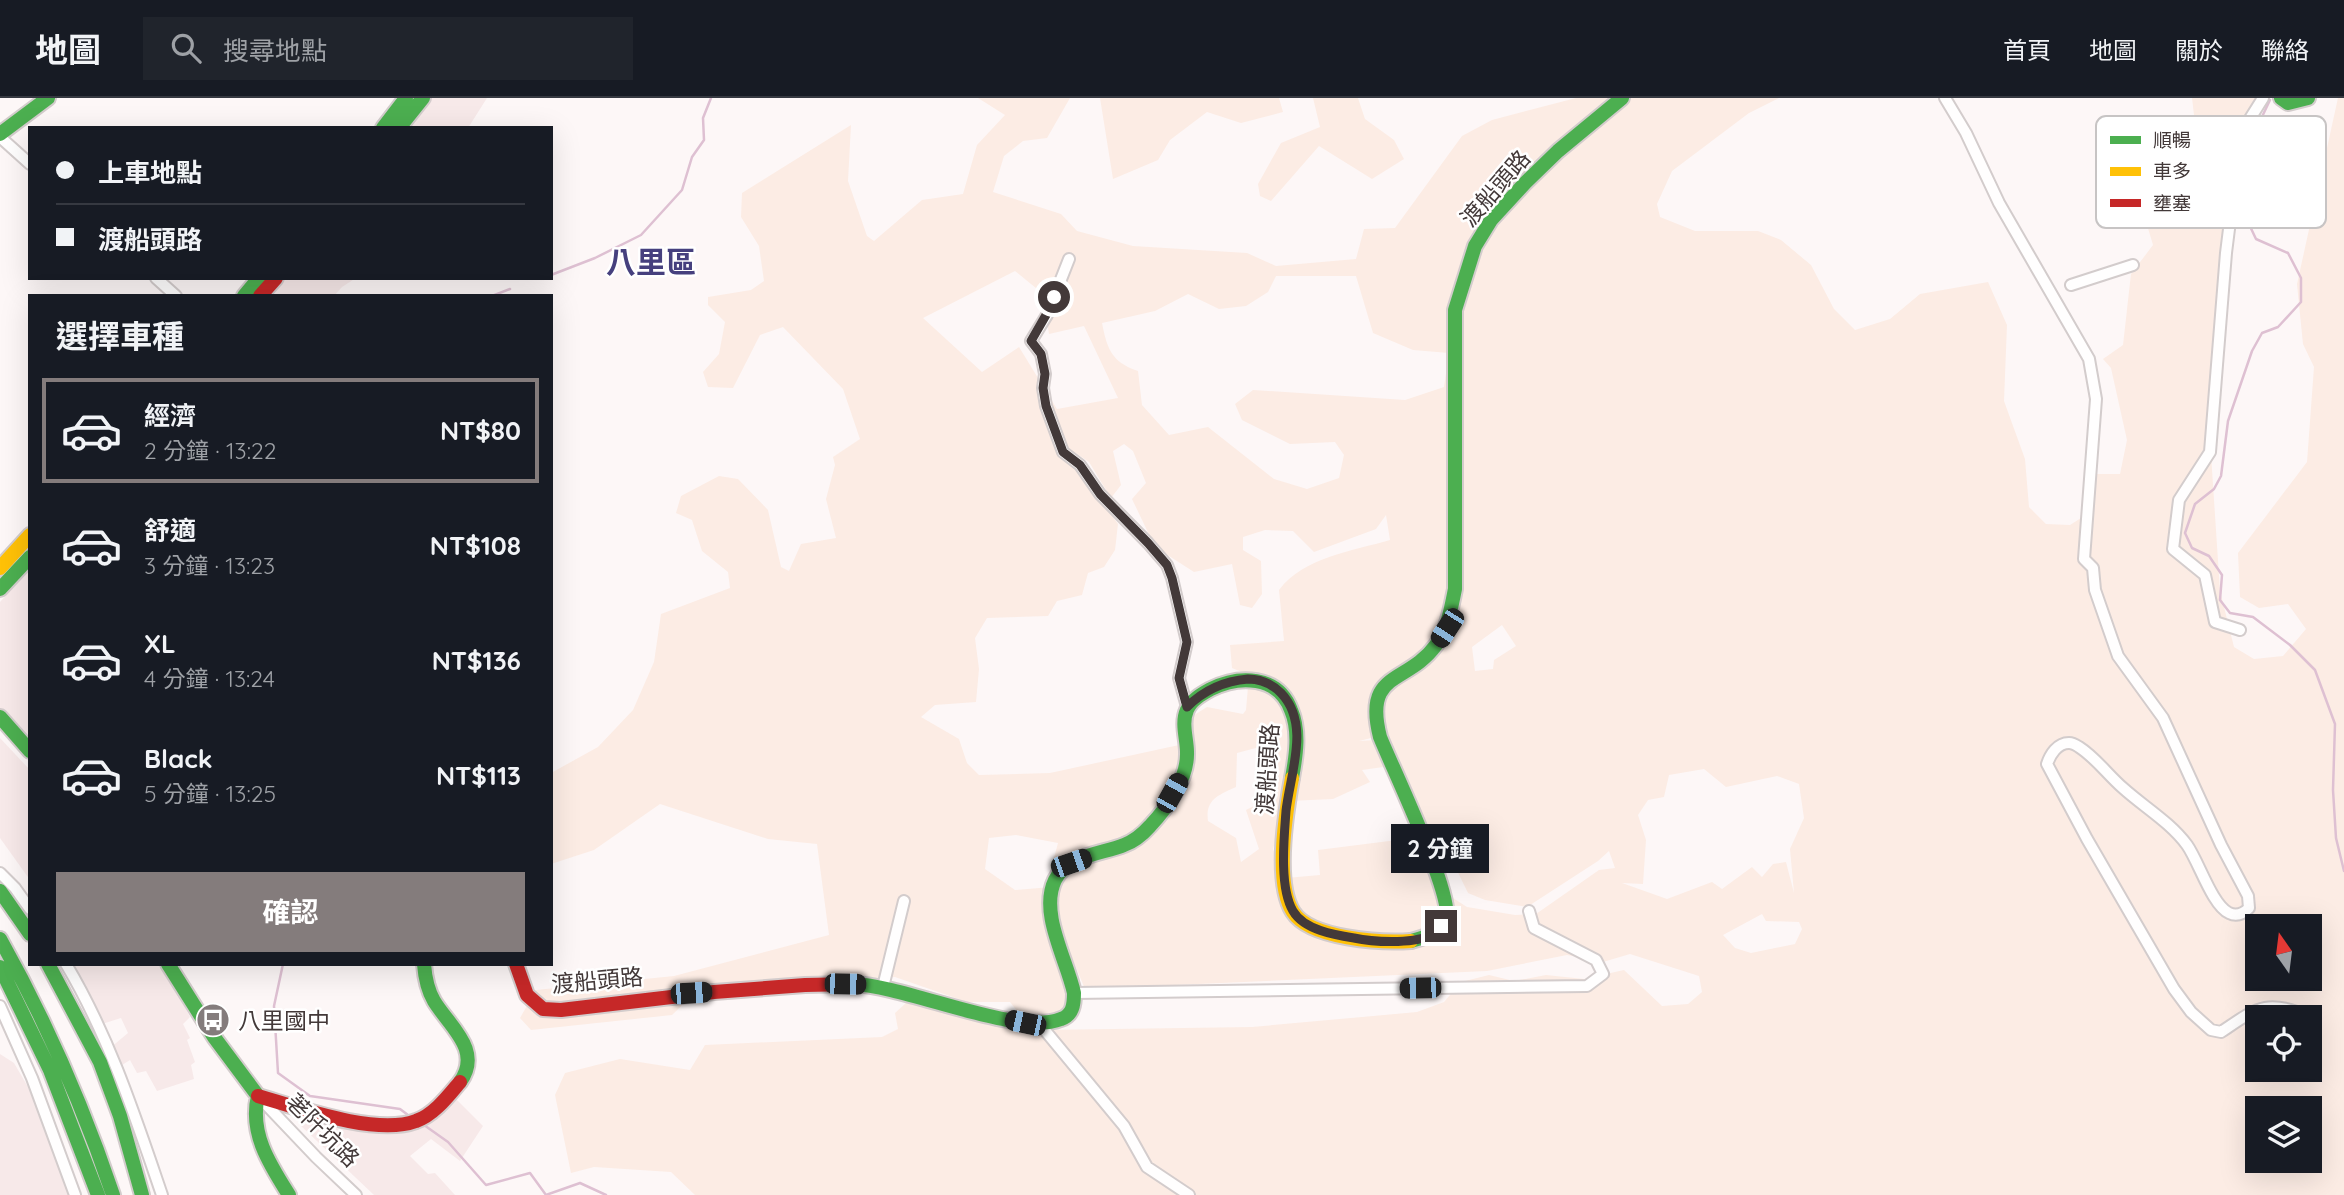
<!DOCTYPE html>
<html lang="zh-TW">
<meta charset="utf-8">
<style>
body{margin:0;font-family:Quicksand,"Noto Sans TC",sans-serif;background:#20242c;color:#f1f3f6;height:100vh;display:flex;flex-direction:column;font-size:26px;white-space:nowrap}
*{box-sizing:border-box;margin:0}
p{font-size:23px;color:#9ea1a6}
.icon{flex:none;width:38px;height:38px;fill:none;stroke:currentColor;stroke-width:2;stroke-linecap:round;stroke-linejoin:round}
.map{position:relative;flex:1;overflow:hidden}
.sheet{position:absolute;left:28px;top:196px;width:525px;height:672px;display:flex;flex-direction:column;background:#171b24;border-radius:0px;box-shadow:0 7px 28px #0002}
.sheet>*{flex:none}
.guide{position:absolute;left:28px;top:28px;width:525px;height:154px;border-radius:0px;box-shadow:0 7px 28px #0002;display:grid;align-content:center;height:154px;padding:0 28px;background:#171b24}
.needle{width:46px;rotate:346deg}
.tools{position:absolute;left:2245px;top:816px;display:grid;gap:14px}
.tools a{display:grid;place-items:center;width:77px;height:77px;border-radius:0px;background:#171b24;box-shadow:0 7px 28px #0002;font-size:35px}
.end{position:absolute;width:32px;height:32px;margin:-16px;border:9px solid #433939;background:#fff;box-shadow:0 0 0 4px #fff}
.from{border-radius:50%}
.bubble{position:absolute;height:49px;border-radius:0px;background:#171b24;box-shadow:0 7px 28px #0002;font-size:23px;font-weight:700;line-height:49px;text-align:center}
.car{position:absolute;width:21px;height:42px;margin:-21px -10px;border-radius:9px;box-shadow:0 0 5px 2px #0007;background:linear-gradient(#222 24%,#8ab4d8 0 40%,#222 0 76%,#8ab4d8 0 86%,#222 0)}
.guide b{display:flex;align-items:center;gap:24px;height:66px;font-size:26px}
.guide b+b{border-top:2px solid #363941}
.guide i{width:18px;height:18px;background:#f1f3f6}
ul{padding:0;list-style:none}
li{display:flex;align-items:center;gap:21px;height:105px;margin:0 14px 10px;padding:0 14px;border:4px solid transparent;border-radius:0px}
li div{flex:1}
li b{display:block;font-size:26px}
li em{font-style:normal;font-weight:700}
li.current{border-color:#847c7c}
li>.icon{width:63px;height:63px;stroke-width:1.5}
h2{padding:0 28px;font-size:32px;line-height:84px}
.button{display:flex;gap:14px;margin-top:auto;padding:14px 28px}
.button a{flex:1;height:80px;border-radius:0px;background:#847c7c;color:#fff;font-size:28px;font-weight:700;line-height:80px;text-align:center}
header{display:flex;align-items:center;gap:42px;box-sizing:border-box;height:98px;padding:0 35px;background:#171b24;border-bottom:2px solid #363941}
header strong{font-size:33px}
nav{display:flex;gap:38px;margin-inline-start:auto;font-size:24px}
.search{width:490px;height:63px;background:#20242c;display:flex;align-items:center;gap:18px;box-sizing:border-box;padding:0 24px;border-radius:0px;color:#9ea1a6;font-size:26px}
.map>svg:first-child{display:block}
.built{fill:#f7e9e9}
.green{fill:#fcece4;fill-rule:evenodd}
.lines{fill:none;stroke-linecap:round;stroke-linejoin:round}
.stream{stroke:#dec0d2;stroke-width:2.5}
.street-casing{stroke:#d3cccc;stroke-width:14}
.fast-casing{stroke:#d3cccc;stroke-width:18}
.slow-casing{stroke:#d3cccc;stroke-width:18}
.jam-casing{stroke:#d3cccc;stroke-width:18}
.street{stroke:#fffefe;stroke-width:10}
.fast{stroke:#4caf50;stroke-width:14}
.slow{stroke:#ffc107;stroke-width:14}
.jam{stroke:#c62828;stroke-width:14}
.route{stroke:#433939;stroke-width:9}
.labels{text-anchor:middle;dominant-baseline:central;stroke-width:5;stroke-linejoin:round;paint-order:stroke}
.street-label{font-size:23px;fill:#433939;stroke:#fff}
.poi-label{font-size:23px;fill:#433939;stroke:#fff;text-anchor:start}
.district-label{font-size:30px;font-weight:bold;fill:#46407e;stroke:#fff}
.key{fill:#fff;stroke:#c7c4c4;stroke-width:2}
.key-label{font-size:19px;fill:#433939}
</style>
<header>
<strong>地圖</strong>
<div class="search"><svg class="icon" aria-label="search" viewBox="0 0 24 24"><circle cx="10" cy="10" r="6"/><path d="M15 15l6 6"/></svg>搜尋地點</div>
<nav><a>首頁</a><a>地圖</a><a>關於</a><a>聯絡</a></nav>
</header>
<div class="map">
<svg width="2344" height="1097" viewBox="0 0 2344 1097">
<rect width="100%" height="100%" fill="#fdf7f7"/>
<path class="built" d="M430,0H487L468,30H408Z
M287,180H356L342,189L334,198H272Z
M30,471V648L0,614V504Z
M0,640L30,672V782L0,740Z
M64,866H158L176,893L190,919L183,926L190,940L187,942L195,964L191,967L194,981L157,993L146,973L137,975L130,962L122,967L110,950L128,935L121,920L102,926Z
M0,956L14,965L48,1023L75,1097H0Z
M453,998L483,1028L460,1063L431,1041L410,1058L428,1076L435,1075L455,1097H374L299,1026L310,1017L403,1034L412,1031Z"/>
<path class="green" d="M978,0H1070L1047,40L1023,43L1004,58L993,94L1061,116L1077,133L1133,148L1247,155L1276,168L1356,161L1364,131L1395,130L1462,38L1492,22L1576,0H1779L1749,15L1672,73L1657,106L1660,119L1695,133H1758L1781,142L1811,167L1834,211L1855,232L1890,221L1920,196L1988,184L2007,227L2004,303L2025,361L2029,409L2046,426L2070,427L2081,420L2084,386L2094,376H2120L2127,342L2111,270L2103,261L2123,247L2131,176L2153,147L2139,100L2149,52L2155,41L2189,27L2194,17L2192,0H2263L2229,156L2210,341L2220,493L2234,549L2254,561L2283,558L2306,531L2288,506L2259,510L2240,499L2238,455L2307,364L2314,269L2303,246L2297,186L2338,0H2344V1097H695L671,1074L594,1069L571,1075L555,997L565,975L620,961L690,972L705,947L882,939L898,931L895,915L906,905L1043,932L1252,929L1417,914L1444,904L1461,884L1489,877L1514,883L1546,877L1584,881L1624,872L1662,908L1688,906L1702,894L1699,878L1630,856L1603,864L1567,857L1487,873L1085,891L1062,836L1057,791L1049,778L1058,745L1016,737L989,740L985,771L1015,792L1051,789L1071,898C1058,923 1042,916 1018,914L1010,904H967L895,879L701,889L672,917L531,932L520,920L536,892L674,878L829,837L817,746L768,741L660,706L594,752L551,766V675L598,649L633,612L654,564L661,516L730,490L728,474L702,453L692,422L676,415L681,398L719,378L738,381L768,412L781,469L789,473L801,446L836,440L826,401L835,367L833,359L860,341L843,291L783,229L760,237L733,290L708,289L703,274L719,256L725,224L708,207V199L751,192L764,183L759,148L741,119L742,95L851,27L848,83L867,138L874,143L922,102L963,96L977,47L1005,17ZM1015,173L1042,195L1049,236L1084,228L1118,300L1057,311L1019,249L982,274L923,220ZM1276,178H1356L1373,235L1413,252L1449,255L1444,289L1405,302L1253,292L1235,306L1242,322L1290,346L1335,344L1344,357L1339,380L1307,391L1274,381L1208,329L1169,337L1142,307L1138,273C1111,264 1107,250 1102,225L1155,213L1188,196L1219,211L1246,208L1268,194ZM1124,346L1133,353L1146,385L1132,401L1155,449L1194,474L1232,466L1240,507L1252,510L1262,496L1261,463L1243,452V439L1265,432L1293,433L1314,454L1376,431L1386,417L1390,442C1353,453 1304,459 1279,492L1284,543L1230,547L1232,570L1249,577L1246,612L1243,616L1207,609L1191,619L1179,647L1050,675L979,677L967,665L959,641L921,619L935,607L976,604L979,571L975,540L987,520L1048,518L1057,503L1082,497L1088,475L1104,469L1115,452L1118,426L1069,359L1074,354L1089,364L1111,400L1121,387L1113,353ZM1502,527L1516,548L1494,562L1493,571L1475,573L1472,549ZM1383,637L1427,739L1441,740L1468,795L1485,802L1527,809L1598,763L1609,753L1615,770L1599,772L1536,816L1515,817L1467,809L1442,793L1413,740L1318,752L1320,777L1286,780L1273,751L1288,703L1333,701L1370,684L1362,672L1383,669L1376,642L1359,643ZM1267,647L1272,673L1262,704L1246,712L1259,751L1241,764L1236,740L1208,723C1205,701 1219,697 1236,689L1237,655ZM1704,671L1726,689L1777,678L1799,686L1804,720L1790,751L1794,795L1786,764L1773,766L1762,779L1752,769L1722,791L1712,784L1667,801L1622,785L1643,786L1646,742L1638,717L1648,702L1664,699L1669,677ZM1762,816L1766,823L1799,824L1802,831L1795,846L1751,855L1735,850L1723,837ZM2258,828H2310V880H2258ZM2258,919H2310V971H2258ZM2258,1010H2310V1062H2258Z
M1100,0H1279L1283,14L1241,25L1207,14L1170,42L1158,62L1113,81Z
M1313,0H1358L1365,21L1394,42L1404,61L1372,81L1319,48L1271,103L1260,98L1258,86L1281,45L1320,29Z"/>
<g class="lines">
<path class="stream" d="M2270,2L2260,23L2261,65L2250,101L2247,122L2256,141L2288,155L2301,180V204L2278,229L2262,235L2252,253L2228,323L2221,378L2214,391L2195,406L2185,435L2192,450L2209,458L2222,477L2220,502L2230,515L2253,519L2290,547L2315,572L2335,626L2333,692L2336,740L2344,773
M551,177L595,160L641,137L682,92L692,59L704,42L703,20L711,0
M542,180H543
M492,198L510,191
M283,866L274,908L278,975L310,998L400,1011L412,1020
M424,1027L448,1044L486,1087L530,1075L546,1097L580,1085L606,1097"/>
<defs>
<path id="street" d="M1945,0L1966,35L1999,105L2089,261L2096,301L2084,461L2093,470L2095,492L2118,558L2163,620L2221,747L2248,798L2249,810C2244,815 2237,819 2229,815C2212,807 2199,764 2187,747C2170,724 2144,709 2123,690C2108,677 2095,659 2079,649C2076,647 2072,645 2069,645C2057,645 2050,657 2047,666L2087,741L2174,891L2191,914L2211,932L2221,934C2257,910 2267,900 2310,919
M0,39L30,66
M1069,161L1047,217L1031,243L1041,256L1045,276L1043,290L1046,308L1063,354L1080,367L1100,396L1148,445L1167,467L1172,480L1187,544L1179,580L1187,609
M156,180L176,198
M2071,187L2133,167
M2240,532L2215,524L2205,477L2173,451L2179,402L2210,354L2226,155L2241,35L2263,0
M0,775L15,790L30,811
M66,866C109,938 135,1018 162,1097
M883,889L904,803
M1075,895L1587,888L1603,876L1596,862L1534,830L1529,813
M0,908L32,980L75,1097
M1038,924L1124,1028L1147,1069L1189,1097
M258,998L316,1059L356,1097"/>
<path id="fast" d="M2281,0L2288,5L2308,0
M383,30L406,0
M399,30L423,0
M0,36L48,0
M244,198L259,180
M0,491L30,459
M0,619L30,653
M0,793L30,836
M0,841C46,923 83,1008 113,1097
M1411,843C1423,840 1442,834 1446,821C1454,798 1392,669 1380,639C1363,572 1407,587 1436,547C1448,531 1451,510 1455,491V212L1475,148L1491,122L1525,85L1558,53L1622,0
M48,866L100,964L120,1018L142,1097
M168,866L214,939L258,998C249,1035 270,1067 289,1097
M424,866C425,879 427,891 434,903C449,928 483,952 460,984
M0,869L50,972L98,1097
M853,886C908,888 1016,939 1061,921C1073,917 1074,906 1074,895C1067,862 1039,815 1055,782C1067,757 1102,756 1124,747C1135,743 1142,737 1150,728C1167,710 1188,681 1187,654C1187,641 1181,625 1187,612C1191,602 1202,596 1211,591C1239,577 1278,577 1291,612C1300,633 1296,658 1292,680"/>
<path id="slow" d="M0,470L30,437
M1292,680C1286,713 1274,784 1293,814C1310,841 1382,845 1411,843"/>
<path id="jam" d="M260,198L276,180
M516,866L527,897L543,911L561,912L714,894L805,887L853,886
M258,998C299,1010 376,1038 416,1023C434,1017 449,997 460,984"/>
</defs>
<use href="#street" class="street-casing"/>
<use href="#fast" class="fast-casing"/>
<use href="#slow" class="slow-casing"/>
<use href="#jam" class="jam-casing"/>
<use href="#street" class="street"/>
<use href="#fast" class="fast"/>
<use href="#slow" class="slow"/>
<use href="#jam" class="jam"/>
</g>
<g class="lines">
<path class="route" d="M1054,199L1046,217L1031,243L1041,256L1045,276L1043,290L1046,308L1063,354L1080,367L1100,396L1148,445L1167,467L1172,480L1187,544L1179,580L1187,609C1204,592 1224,583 1248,581C1260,581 1272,586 1281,595C1311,626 1290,676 1286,713C1284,740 1279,789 1293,813C1304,832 1335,837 1354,840C1372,844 1412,846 1428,838C1433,835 1437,831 1441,828"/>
</g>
<defs>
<symbol id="bus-disc" viewBox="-11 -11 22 22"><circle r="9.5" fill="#847c7c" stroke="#fff"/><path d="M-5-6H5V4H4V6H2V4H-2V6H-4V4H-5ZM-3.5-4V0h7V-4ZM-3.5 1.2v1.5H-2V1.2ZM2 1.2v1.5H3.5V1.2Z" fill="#fff"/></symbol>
</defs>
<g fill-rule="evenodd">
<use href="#bus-disc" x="194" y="903" width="38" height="38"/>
</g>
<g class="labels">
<g class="street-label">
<text transform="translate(1495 90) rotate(-49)">渡船頭路</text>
<text transform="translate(1267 671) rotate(-86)">渡船頭路</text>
<text transform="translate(597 882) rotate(-5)">渡船頭路</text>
<text transform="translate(323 1032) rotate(45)">荖阡坑路</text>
</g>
<g class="poi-label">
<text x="238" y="922">八里國中</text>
</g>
<g class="district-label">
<text x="651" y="164">八里區</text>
</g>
</g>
<rect x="2096" y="18" width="230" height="112" rx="10" class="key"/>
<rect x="2110" y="38" width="31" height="8" fill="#4caf50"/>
<rect x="2110" y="69" width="31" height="9" fill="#ffc107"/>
<rect x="2110" y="101" width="31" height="8" fill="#c62828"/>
<g class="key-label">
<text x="2153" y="49">順暢</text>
<text x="2153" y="80">車多</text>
<text x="2153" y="112">壅塞</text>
</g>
</svg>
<div class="tools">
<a><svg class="needle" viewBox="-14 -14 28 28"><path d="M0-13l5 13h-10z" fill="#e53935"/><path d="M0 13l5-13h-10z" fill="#9ea1a6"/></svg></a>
<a><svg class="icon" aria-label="locate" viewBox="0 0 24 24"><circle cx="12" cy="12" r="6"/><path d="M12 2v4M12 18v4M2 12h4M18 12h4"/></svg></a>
<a><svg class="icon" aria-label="layers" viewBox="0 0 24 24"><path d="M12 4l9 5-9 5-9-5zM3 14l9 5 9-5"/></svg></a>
</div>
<i class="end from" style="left:1054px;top:199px"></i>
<i class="end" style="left:1441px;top:828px"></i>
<div class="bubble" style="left:1391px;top:726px;width:98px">2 分鐘</div>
<i class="car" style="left:1447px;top:530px;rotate:213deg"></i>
<i class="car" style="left:1172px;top:695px;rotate:29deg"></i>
<i class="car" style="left:1071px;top:765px;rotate:71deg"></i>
<i class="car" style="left:845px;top:886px;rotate:91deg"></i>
<i class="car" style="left:1420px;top:890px;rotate:269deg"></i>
<i class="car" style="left:691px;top:895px;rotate:86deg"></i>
<i class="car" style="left:1025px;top:925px;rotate:282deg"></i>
<div class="guide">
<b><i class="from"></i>上車地點</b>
<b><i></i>渡船頭路</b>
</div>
<section class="sheet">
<h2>選擇車種</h2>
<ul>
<li class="current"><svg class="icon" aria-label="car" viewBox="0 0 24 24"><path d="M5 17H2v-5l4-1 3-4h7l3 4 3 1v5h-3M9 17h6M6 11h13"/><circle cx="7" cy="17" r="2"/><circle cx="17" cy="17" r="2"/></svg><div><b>經濟</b><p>2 分鐘 · 13:22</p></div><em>NT$80</em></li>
<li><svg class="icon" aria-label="car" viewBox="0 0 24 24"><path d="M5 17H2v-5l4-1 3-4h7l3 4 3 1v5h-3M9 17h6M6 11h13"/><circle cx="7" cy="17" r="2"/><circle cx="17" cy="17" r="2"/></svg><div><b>舒適</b><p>3 分鐘 · 13:23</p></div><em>NT$108</em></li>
<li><svg class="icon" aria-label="car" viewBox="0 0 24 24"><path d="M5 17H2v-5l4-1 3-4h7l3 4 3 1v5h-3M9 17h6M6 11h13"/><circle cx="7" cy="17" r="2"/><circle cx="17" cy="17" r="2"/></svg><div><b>XL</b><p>4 分鐘 · 13:24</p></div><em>NT$136</em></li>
<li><svg class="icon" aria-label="car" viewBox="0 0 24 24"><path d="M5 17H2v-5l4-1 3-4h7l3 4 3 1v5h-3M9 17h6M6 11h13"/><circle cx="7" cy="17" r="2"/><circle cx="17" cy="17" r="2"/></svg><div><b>Black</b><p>5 分鐘 · 13:25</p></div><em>NT$113</em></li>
</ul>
<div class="button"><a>確認</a></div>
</section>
</div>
